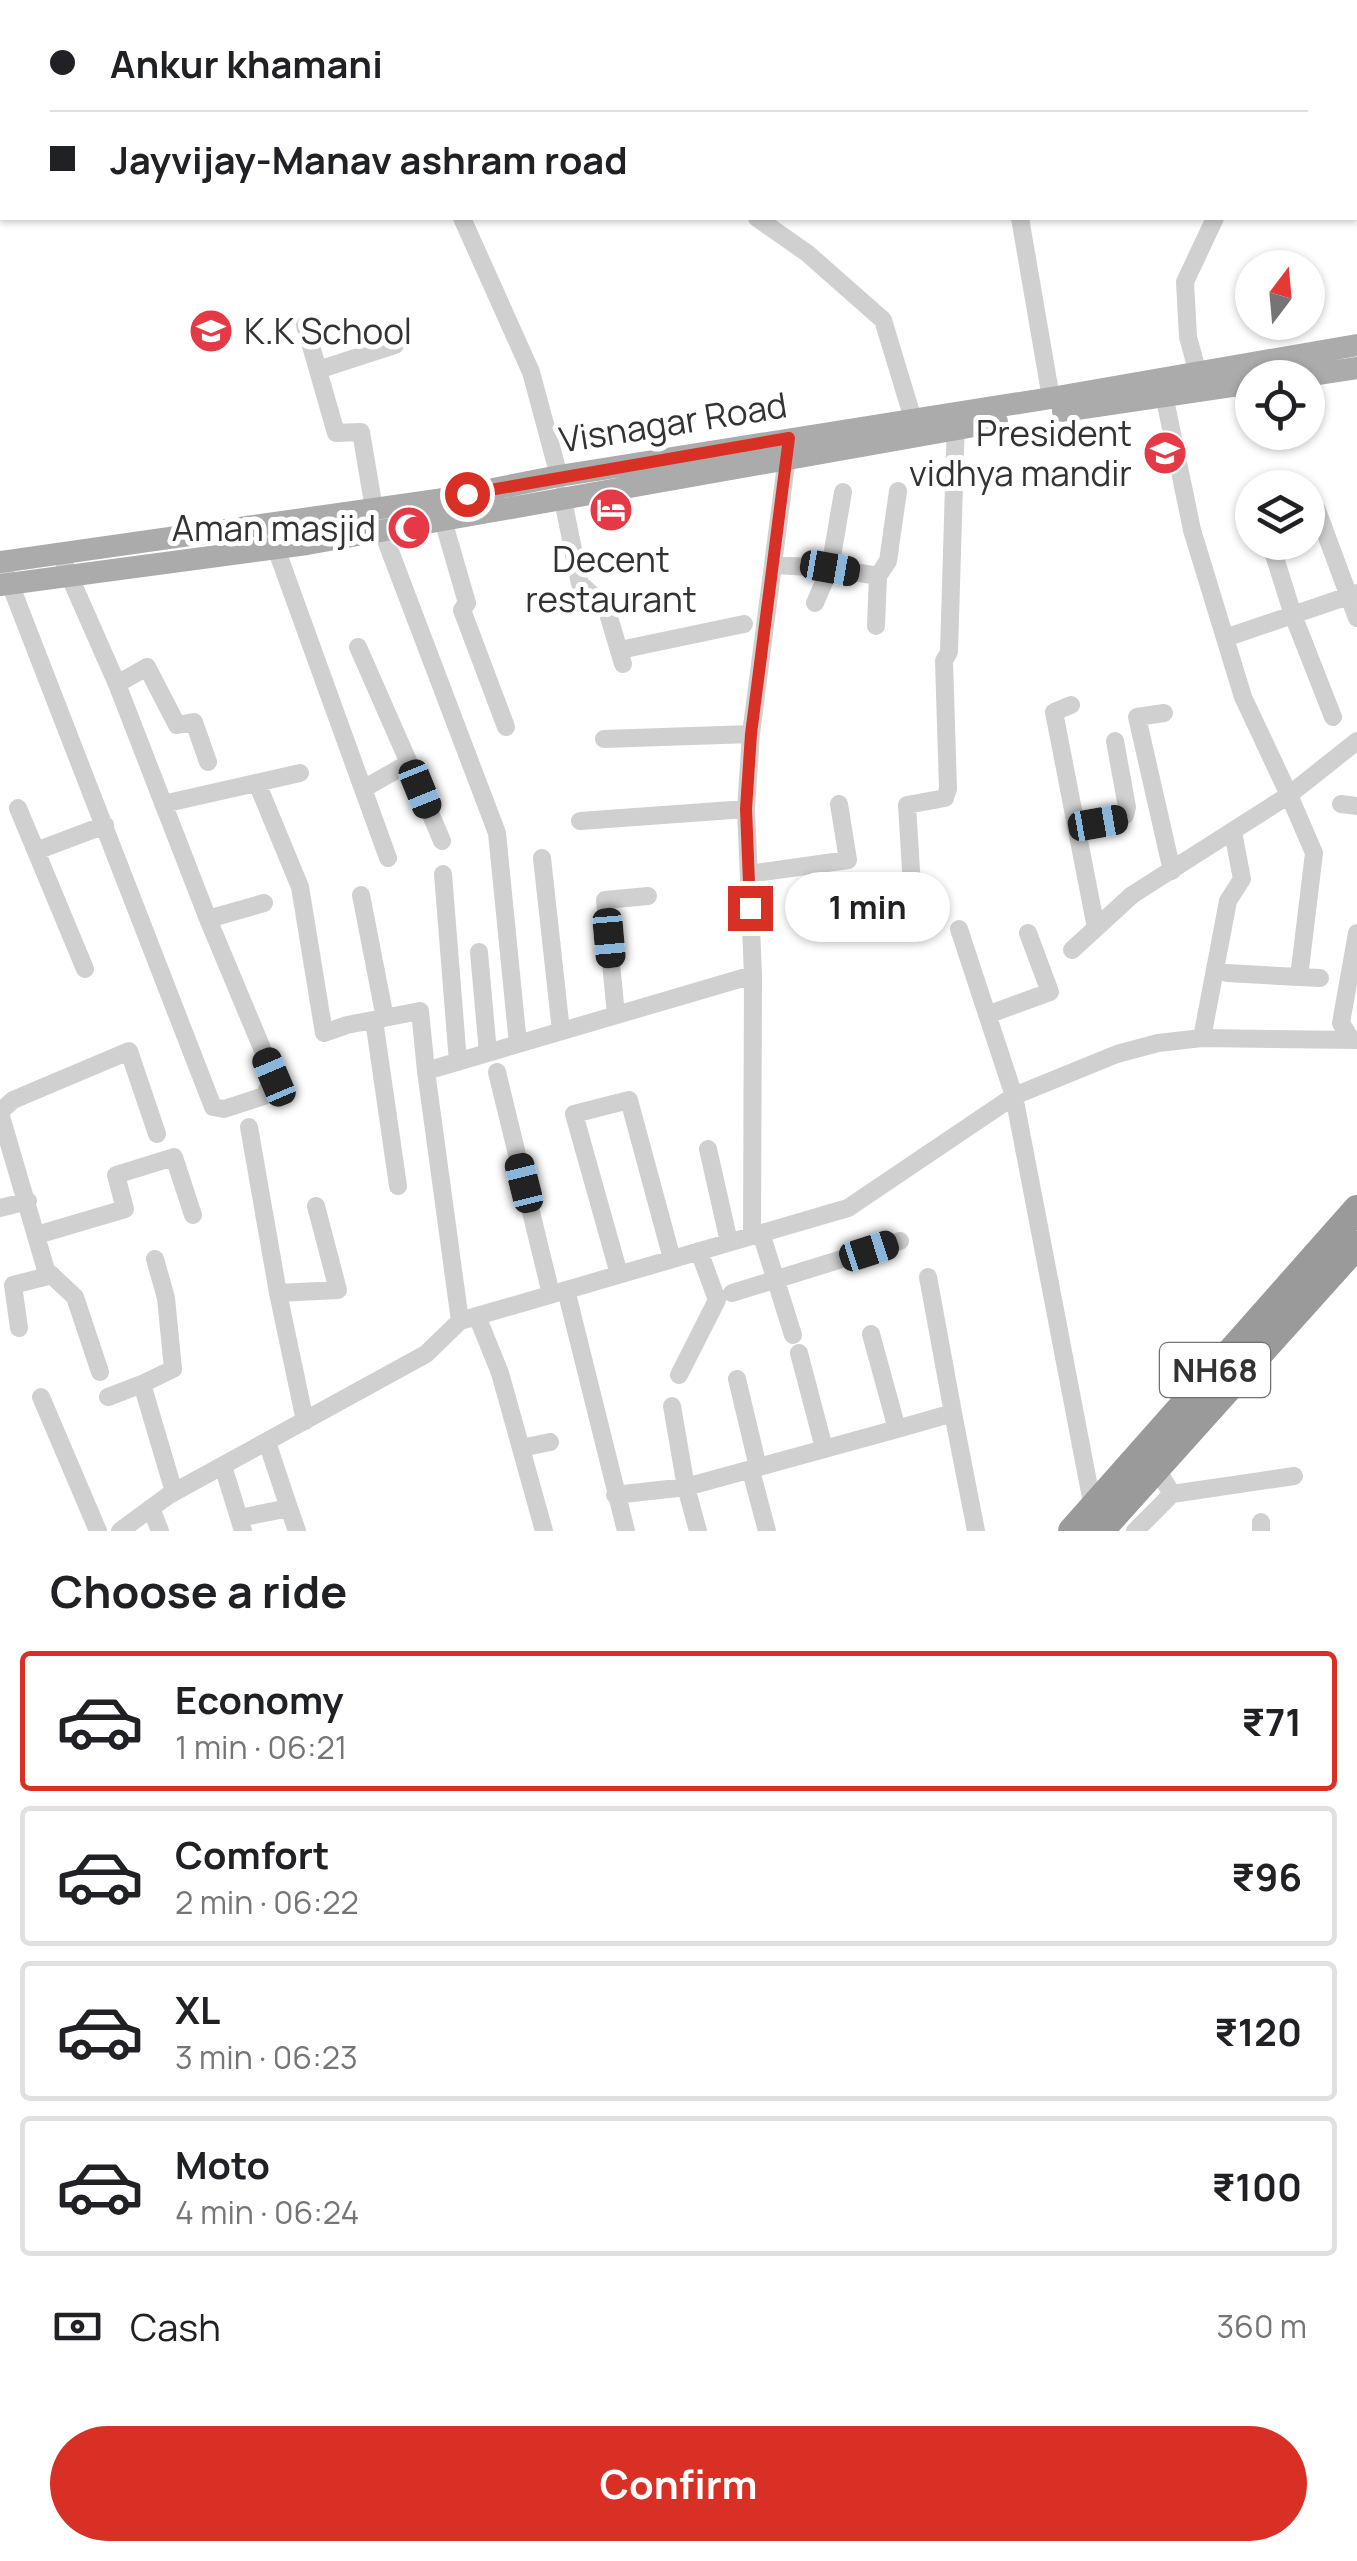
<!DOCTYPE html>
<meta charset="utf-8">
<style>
body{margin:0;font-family:Manrope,sans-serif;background:#f2f2f2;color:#202124;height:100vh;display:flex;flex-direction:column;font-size:38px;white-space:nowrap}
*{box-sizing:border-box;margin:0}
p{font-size:32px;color:#757577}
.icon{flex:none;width:55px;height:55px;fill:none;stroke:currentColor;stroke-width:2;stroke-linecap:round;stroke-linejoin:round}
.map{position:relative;height:1531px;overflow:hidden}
.panel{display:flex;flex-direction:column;background:#fff;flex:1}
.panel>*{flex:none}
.top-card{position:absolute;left:0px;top:0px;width:1358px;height:220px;box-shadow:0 2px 8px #0004;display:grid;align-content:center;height:220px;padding:0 50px;background:#fff}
.needle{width:65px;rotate:16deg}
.fabs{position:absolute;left:1235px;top:250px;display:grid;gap:20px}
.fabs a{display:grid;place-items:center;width:90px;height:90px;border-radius:50%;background:#fff;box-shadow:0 2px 8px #0004;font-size:50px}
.end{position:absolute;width:45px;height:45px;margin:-22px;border:12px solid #d93025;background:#fff;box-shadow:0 0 0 5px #fff}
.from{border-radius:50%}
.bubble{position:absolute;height:70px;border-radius:35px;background:#fff;box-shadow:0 2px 8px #0004;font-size:32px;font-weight:700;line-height:70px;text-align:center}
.car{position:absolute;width:30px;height:60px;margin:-30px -15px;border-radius:12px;box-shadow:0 0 8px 2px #0007;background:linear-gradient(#222 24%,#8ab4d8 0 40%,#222 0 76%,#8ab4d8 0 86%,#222 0)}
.top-card b{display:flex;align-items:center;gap:35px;height:95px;font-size:38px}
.top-card b+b{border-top:2px solid #e0e0e0}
.top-card i{width:25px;height:25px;background:#202124}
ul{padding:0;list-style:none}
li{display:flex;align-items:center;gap:30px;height:140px;margin:0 20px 15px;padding:0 30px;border:5px solid #e0e0e0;border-radius:10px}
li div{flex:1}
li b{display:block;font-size:38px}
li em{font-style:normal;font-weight:700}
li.current{border-color:#d93025}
li>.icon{width:90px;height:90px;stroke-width:1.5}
h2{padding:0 50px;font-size:45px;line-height:120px}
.pay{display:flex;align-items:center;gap:25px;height:110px;padding:0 50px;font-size:38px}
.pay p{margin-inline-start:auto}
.primary-button{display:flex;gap:20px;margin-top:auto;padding:20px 50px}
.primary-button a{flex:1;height:115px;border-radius:60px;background:#d93025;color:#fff;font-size:40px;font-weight:700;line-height:115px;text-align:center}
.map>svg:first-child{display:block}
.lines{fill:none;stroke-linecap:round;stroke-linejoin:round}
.minor{stroke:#d0d0d0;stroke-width:18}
.major{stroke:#ababab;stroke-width:22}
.highway{stroke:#9a9a9a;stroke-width:28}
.route{stroke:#d93025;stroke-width:12}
.labels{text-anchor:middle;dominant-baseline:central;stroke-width:10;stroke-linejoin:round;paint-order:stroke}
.shield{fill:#fff;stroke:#707070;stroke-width:2.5}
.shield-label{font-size:32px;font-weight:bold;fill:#333}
.poi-label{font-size:35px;fill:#333;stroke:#fff;text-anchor:end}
.street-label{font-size:35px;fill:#333;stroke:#fff}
</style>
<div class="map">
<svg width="1357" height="1531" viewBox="0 0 1357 1531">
<rect width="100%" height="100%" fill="#fff"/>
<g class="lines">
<path class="minor" d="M1182,0V2
M637,2L639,0
M1355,29L1357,26
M462,218L531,372L559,476
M757,218L807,253L883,320L913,419
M1020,218L1051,398
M305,325L336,433L361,432L374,509L497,833L518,1044
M318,370L395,345
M1197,370L1188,337L1185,282L1215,218
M843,492L830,568L878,576
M562,495L580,584L606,607L623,664
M1317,510L1357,618
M443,520L467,603L462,610L506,727
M273,540L388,858
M1270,542L1293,615L1333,717
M773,565L830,568L815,603
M65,566L117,684L147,667L177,725L194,722L208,762
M7,576L213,1107L224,1109L264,1096L274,1077L208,919L264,903
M876,626L878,576L888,561L898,491
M1225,638L1357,593
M358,647L409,763L363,789
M620,650L744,624
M117,684L208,919
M1071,705L1054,712L1096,928
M1164,713L1137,717L1172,871
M604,739L751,734
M409,763L442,841
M257,783L300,887L324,1033L347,1025L420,1011L426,1071
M163,804L300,773
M1341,804L1357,806
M18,808L85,969
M580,821L746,809
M1076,827L1125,815L1127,807L1115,741
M36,851L105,825
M542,858L561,1031
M443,874L458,1062
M749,874L848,860L839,804
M361,895L385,1018
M913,903L907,805L945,798L948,789L944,661L949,652L956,419
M959,929L1014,1096L1093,1508
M1072,950L1132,895L1289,795L1243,697L1192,530L1162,385
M479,952L488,1053
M1227,973L1299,977L1314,853L1289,795L1357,741
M1299,977L1320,978
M616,1015L605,900L648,896
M987,1015L1050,992L1028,933
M374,1020L398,1186
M1202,1038L1228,901L1242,879L1233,832
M1350,1038L1341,1023L1357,933
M497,1072L551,1294
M0,1112L13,1100L129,1051L157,1134
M0,1113L46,1270L75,1297L100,1372
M249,1127L278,1293L305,1421
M708,1149L729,1242
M0,1208L28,1201
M761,1233L793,1335
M37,1235L125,1209L116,1175L174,1157L193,1215
M752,1236L753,975L746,809L751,734L788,449
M155,1259L166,1298L173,1369L142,1384L174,1492
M619,1274L574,1114L629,1100L672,1259
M928,1277L953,1413
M566,1290L626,1531
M278,1293L338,1290L316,1206
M732,1293L900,1241
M477,1316L500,1373L544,1531
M460,1321L426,1071L753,975
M19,1328L13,1285L52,1275
M799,1353L824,1448
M679,1375L717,1300L699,1251
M737,1379L758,1467
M41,1397L98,1531
M108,1397L142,1384
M672,1406L686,1487L698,1531
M897,1429L953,1413L976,1531
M521,1448L550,1442
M223,1466L243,1531
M1156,1468L1172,1494L1294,1476
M751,1471L767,1531
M615,1495L686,1487L897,1429L871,1334
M151,1508L160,1531
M289,1508L297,1531
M239,1518L289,1508L267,1442
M1261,1522V1531
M120,1531L169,1495L426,1354L460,1321L848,1208L1014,1096L1117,1054L1158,1043L1202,1038L1357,1040
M1135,1531L1172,1494"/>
<path class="major" d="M1291,378L1357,368
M1063,411L1252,383
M0,562L437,500L559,476L1051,398L1357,345
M0,585L307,544L997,422"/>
<path class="highway" d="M957,0L964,2
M1001,0L1008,2
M1355,147L1357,148
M1072,1531L1357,1209
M1100,1531L1357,1245"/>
</g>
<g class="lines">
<path class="route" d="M467,494L789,438L751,734L746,809L750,908"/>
</g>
<defs>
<symbol id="school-disc" viewBox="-11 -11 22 22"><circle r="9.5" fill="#e63946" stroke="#fff"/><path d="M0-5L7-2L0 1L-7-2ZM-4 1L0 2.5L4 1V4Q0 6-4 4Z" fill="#fff"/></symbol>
<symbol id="hotel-disc" viewBox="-11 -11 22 22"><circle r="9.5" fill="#e63946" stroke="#fff"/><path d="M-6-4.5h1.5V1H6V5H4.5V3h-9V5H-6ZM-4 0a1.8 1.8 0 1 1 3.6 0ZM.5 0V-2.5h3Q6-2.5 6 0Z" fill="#fff"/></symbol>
<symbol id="mosque-disc" viewBox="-11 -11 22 22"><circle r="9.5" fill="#e63946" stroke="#fff"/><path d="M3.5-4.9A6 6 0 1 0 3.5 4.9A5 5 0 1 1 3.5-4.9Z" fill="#fff"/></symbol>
</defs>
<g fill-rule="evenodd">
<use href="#school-disc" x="186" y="306" width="50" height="50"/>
<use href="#school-disc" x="1140" y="428" width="50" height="50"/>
<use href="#hotel-disc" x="586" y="485" width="50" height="50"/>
<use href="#mosque-disc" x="384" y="503" width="50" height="50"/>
</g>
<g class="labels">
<rect class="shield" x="1160" y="1343" width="110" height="54" rx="8"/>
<g class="shield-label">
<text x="1215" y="1370">NH68</text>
</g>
<g class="poi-label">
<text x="244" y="331" text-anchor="start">K.K School</text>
<text x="1132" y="433">President<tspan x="1132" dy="40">vidhya mandir</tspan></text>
<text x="376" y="528">Aman masjid</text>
<text x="611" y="559" text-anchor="middle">Decent<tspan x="611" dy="40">restaurant</tspan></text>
</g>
<g class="street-label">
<text transform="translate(673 422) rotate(-9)">Visnagar Road</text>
</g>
</g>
</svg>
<div class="fabs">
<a><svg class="needle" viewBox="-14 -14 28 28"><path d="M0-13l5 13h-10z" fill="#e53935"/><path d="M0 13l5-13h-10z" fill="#757577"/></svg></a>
<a><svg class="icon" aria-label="locate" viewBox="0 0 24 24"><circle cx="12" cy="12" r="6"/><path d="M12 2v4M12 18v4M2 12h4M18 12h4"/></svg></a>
<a><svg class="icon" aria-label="layers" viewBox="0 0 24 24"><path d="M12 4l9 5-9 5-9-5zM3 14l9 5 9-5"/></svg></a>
</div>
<i class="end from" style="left:467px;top:494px"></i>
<i class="end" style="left:750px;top:908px"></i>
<div class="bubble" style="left:785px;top:872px;width:165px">1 min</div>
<i class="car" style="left:830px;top:568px;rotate:100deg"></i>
<i class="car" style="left:420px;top:789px;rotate:158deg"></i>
<i class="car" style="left:1098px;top:823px;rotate:80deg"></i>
<i class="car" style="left:609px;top:938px;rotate:175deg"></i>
<i class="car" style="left:274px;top:1077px;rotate:337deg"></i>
<i class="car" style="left:524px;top:1183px;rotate:346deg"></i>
<i class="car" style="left:869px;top:1251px;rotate:72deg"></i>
<div class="top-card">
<b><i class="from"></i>Ankur khamani</b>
<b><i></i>Jayvijay-Manav ashram road</b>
</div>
</div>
<section class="panel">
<h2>Choose a ride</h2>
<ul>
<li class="current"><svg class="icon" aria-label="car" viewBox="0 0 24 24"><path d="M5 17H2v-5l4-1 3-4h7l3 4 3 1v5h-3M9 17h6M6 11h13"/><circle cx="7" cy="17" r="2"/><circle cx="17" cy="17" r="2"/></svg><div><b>Economy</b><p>1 min · 06:21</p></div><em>₹71</em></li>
<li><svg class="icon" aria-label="car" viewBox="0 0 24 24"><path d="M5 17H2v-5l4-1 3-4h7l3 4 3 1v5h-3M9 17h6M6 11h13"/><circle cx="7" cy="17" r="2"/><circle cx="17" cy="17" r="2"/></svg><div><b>Comfort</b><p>2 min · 06:22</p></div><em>₹96</em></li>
<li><svg class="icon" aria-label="car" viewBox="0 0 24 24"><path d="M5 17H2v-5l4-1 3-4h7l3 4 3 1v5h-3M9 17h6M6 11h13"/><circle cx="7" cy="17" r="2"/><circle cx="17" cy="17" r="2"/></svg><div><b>XL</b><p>3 min · 06:23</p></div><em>₹120</em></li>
<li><svg class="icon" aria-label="car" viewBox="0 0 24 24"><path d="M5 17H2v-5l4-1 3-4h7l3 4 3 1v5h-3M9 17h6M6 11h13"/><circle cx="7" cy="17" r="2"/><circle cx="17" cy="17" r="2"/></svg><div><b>Moto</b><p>4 min · 06:24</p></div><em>₹100</em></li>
</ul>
<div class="pay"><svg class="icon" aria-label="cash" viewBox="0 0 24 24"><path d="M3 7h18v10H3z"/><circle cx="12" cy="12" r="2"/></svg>Cash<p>360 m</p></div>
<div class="primary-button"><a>Confirm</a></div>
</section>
